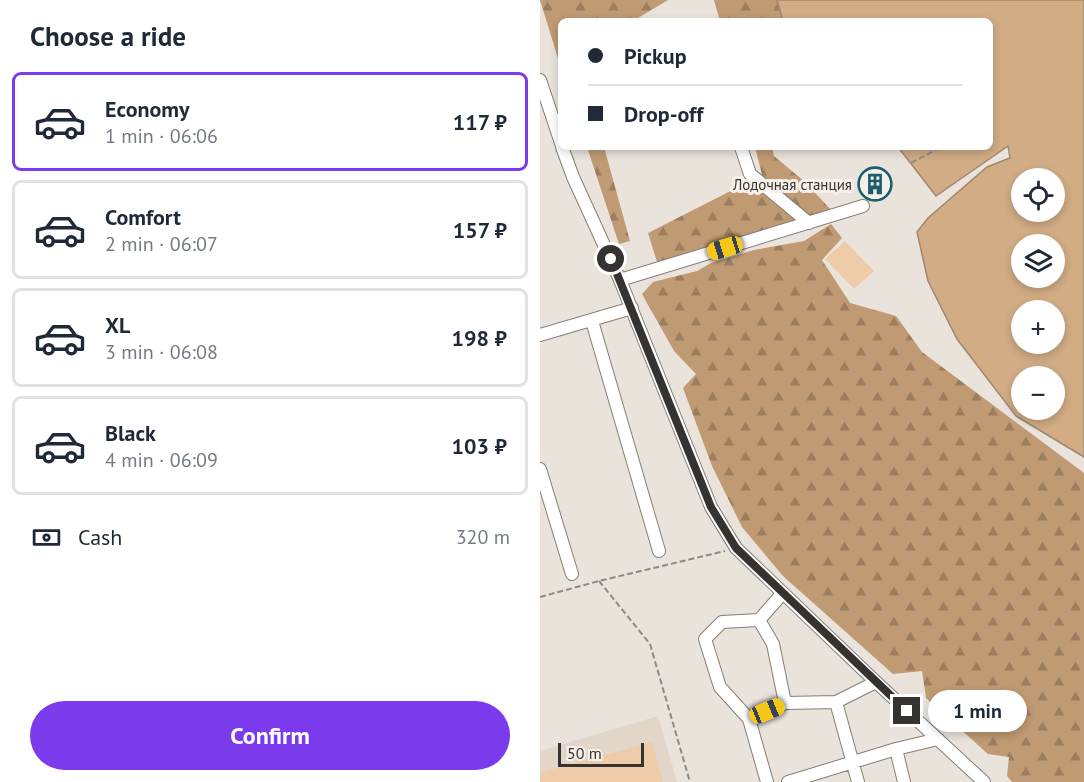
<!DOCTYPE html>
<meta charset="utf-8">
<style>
body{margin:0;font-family:"PT Sans",sans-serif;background:#f2f2f3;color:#1f2937;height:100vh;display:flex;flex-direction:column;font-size:22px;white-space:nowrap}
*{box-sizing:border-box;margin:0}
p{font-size:20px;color:#747a83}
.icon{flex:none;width:33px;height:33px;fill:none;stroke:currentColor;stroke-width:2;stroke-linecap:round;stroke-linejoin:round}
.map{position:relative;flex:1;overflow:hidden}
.panel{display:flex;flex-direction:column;background:#fff;width:540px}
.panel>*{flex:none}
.banner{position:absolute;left:18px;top:18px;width:435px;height:132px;border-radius:9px;box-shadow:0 3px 9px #0003;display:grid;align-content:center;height:132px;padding:0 30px;background:#fff}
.controls{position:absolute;left:471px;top:168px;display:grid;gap:12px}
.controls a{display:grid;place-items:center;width:54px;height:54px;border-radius:50%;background:#fff;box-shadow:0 3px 9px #0003;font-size:30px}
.scale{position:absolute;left:18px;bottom:15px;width:86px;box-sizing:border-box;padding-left:6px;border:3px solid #353230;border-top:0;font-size:16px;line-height:21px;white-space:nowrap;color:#353230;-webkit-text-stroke:4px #f7f0e9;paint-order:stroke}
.end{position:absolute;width:27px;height:27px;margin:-14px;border:8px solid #353230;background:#fff;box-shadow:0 0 0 3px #fff}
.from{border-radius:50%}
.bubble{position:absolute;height:42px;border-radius:21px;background:#fff;box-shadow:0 3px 9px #0003;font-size:20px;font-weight:700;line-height:42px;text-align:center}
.car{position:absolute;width:18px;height:36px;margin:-18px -9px;border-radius:8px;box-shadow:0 0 4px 2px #0007;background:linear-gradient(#f5c518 24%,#345 0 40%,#f5c518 0 76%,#345 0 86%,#f5c518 0)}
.banner b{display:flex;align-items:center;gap:21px;height:57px;font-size:22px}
.banner b+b{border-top:2px solid #e0e1e3}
.banner i{width:15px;height:15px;background:#1f2937}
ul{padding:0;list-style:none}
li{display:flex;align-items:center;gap:18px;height:99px;margin:0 12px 9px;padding:0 18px;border:3px solid #e0e1e3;border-radius:9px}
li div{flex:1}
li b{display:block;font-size:22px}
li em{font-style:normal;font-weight:700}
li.current{border-color:#7c3aed}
li>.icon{width:54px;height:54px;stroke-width:1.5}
h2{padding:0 30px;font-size:27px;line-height:72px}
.pay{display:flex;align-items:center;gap:15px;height:66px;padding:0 30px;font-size:22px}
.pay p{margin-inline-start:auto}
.button{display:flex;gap:12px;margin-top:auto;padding:12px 30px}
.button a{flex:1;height:69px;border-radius:36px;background:#7c3aed;color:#fff;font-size:24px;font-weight:700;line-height:69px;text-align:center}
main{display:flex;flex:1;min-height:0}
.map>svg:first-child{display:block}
.built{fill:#e2d6c9}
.forest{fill:url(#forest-firs)}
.pitch{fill:#eecca9}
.water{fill:#d1ac85;stroke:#a2876c;stroke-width:1.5;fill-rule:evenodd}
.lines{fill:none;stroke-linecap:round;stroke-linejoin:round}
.minor-casing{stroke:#847e78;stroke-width:14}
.path{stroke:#8e8a85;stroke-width:2;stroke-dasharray:6 3;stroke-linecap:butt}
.minor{stroke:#fff;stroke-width:12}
.route{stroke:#353230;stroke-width:8}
.labels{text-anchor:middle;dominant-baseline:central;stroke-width:6;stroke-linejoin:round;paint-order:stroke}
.poi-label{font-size:15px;fill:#353230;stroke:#f7f0e9;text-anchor:end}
</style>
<main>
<section class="panel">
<h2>Choose a ride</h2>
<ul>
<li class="current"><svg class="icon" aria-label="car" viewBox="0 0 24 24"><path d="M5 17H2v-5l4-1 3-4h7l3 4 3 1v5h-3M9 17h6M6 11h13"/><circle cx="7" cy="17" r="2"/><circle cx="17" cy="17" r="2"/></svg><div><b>Economy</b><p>1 min · 06:06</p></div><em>117 ₽</em></li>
<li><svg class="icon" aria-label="car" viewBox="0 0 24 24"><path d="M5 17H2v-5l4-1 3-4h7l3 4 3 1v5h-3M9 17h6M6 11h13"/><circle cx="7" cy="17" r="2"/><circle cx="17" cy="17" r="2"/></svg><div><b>Comfort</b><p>2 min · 06:07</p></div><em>157 ₽</em></li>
<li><svg class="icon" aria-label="car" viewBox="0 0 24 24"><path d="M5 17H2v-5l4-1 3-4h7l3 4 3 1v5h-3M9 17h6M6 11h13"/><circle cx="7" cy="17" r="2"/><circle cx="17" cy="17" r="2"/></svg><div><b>XL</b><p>3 min · 06:08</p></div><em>198 ₽</em></li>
<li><svg class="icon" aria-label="car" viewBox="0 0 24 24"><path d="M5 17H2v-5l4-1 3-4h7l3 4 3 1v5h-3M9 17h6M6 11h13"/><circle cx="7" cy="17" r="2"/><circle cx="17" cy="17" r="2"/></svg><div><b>Black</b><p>4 min · 06:09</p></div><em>103 ₽</em></li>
</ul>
<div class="pay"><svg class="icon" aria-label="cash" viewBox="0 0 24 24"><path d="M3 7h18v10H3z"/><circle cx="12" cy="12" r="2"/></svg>Cash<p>320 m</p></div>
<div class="button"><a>Confirm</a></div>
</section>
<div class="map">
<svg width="544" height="782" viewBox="0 0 544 782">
<defs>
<pattern id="forest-firs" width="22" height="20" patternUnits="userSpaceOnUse" patternTransform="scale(1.5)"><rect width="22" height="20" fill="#bf9a73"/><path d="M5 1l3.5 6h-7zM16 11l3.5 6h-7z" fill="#9c7e5f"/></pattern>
</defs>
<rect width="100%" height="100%" fill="#e9e3dc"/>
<path class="built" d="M118,716L137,782H0V751Z"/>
<path class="forest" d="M0,0H128L93,21H21V68Z
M174,0H237L243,21H180Z
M47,147H64L90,241L79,244Z
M215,147H232L234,156L265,182L292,211L117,262L108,233L222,175Z
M291,224L302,238L282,260L310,303L356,316L382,352L544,473V782H472L467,776L469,757L448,754L386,698L382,671L353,674L243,576L202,527L172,466L143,388L156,374L134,351L102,294L113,282L157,271L171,263L214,250L264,241Z"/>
<path class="pitch" d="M305,241L334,271L314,289L285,259Z
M112,742L123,782H0V773Z"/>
<path class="water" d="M237,0H544V457L476,416L417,339L388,281L377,232L388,218L447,167L470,158L468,146L396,196L358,147H450V21H243ZM482,178H514V212H482ZM482,244H514V278H482ZM482,310H514V344H482ZM482,376H514V410H482Z"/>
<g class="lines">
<defs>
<path id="minor" d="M0,80L21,143
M22,147L33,177L80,280L171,507L196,548L336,682L444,782
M201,147L210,174L269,223
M80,280L323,206
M52,321L119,551
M0,335L92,308
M0,469L32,574
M296,702L318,782
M245,703L296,702L336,682
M209,719L245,703L233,644L219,620
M356,749L364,782
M227,782L209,719L180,687L165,639L182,622L219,620L242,594
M248,782L356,749L398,739"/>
</defs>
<use href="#minor" class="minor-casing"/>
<path class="path" d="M371,163L401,147
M59,581L110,644L150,782
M0,597L59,581L185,551"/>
<use href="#minor" class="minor"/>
</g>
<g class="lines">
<path class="route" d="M71,259L171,507L196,548L367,711"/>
</g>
<defs>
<symbol id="building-ring" viewBox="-11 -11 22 22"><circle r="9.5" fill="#f7f0e9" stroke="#195f70" stroke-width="1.5"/><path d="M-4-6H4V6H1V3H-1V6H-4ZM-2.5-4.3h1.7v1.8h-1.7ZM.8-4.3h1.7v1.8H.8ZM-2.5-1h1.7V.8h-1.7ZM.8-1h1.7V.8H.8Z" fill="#195f70"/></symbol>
</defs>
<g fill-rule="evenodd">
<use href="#building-ring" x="316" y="165" width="38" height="38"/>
</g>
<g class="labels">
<g class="poi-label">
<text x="312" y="184">Лодочная станция</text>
</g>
</g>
</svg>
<div class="controls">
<a><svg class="icon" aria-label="locate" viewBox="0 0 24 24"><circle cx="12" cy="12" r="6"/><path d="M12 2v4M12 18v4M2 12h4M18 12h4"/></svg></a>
<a><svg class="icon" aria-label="layers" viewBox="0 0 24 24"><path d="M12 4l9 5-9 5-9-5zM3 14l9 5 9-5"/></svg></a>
<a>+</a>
<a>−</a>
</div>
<div class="scale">50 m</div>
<i class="end from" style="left:71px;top:259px"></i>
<i class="end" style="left:367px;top:711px"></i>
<div class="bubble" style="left:388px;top:690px;width:99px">1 min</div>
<i class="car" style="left:185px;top:248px;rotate:253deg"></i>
<i class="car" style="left:227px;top:711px;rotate:68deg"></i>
<div class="banner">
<b><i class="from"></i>Pickup</b>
<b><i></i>Drop-off</b>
</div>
</div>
</main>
